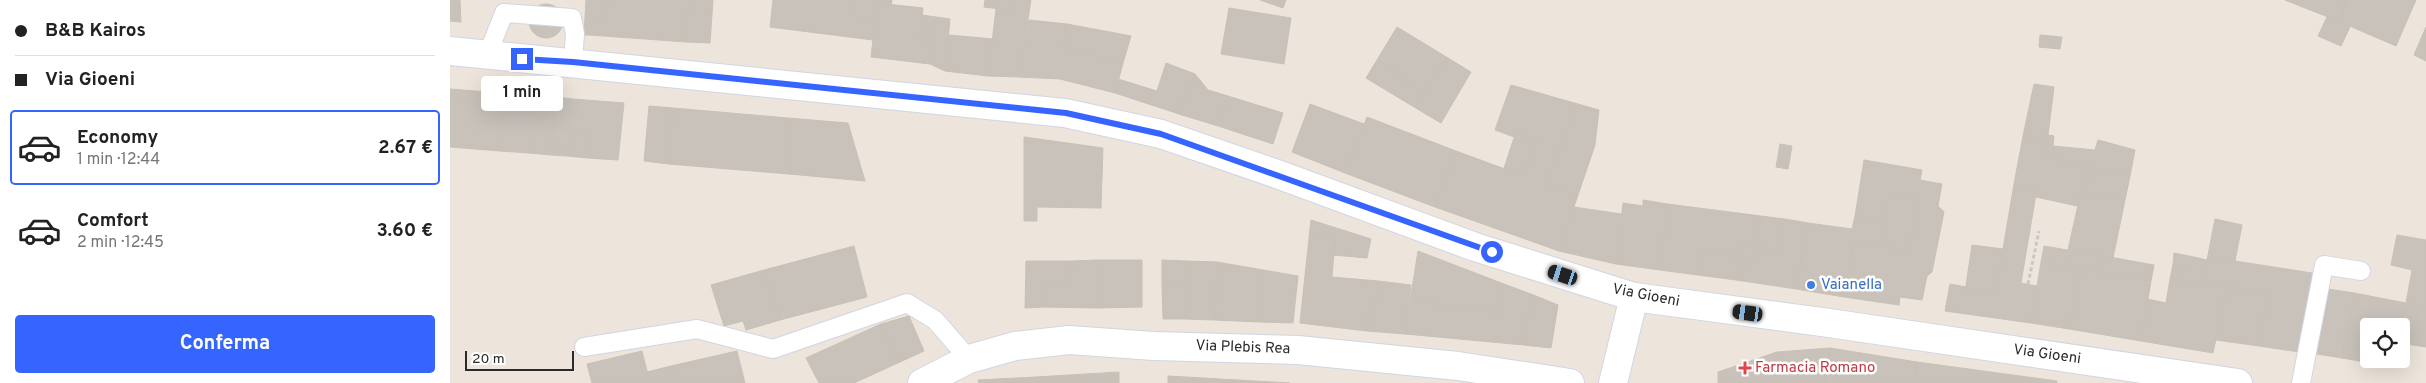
<!DOCTYPE html>
<html lang="it">
<meta charset="utf-8">
<style>
body{margin:0;font-family:Overpass,sans-serif;background:#f2f2f2;color:#222;height:100vh;display:flex;flex-direction:column;font-size:19px;white-space:nowrap}
*{box-sizing:border-box;margin:0}
p{font-size:16px;color:#767676}
.icon{flex:none;width:28px;height:28px;fill:none;stroke:currentColor;stroke-width:2;stroke-linecap:round;stroke-linejoin:round}
.map{position:relative;flex:1;overflow:hidden}
.panel{display:flex;flex-direction:column;background:#fff;width:450px}
.panel>*{flex:none}
.hud{display:grid;align-content:center;height:110px;padding:0 15px;background:#fff}
.tools{position:absolute;left:1910px;top:318px;display:grid;gap:10px}
.tools a{display:grid;place-items:center;width:50px;height:50px;border-radius:5px;background:#fff;box-shadow:0 5px 20px #0002;font-size:25px}
.scale{position:absolute;left:15px;bottom:12px;width:109px;box-sizing:border-box;padding-left:5px;border:2px solid #2a2a2a;border-top:0;font-size:14px;line-height:18px;white-space:nowrap;color:#2a2a2a;-webkit-text-stroke:4px #fff;paint-order:stroke}
.end{position:absolute;width:22px;height:22px;margin:-11px;border:6px solid #3664ff;background:#fff;box-shadow:0 0 0 2px #fff}
.from{border-radius:50%}
.bubble{position:absolute;height:35px;border-radius:5px;background:#fff;box-shadow:0 5px 20px #0002;font-size:16px;font-weight:700;line-height:35px;text-align:center}
.car{position:absolute;width:15px;height:30px;margin:-15px -8px;border-radius:6px;box-shadow:0 0 4px 1px #0007;background:linear-gradient(#222 24%,#8ab4d8 0 40%,#222 0 76%,#8ab4d8 0 86%,#222 0)}
.hud b{display:flex;align-items:center;gap:18px;height:48px;font-size:19px}
.hud b+b{border-top:1px solid #e0e0e0}
.hud i{width:12px;height:12px;background:#222}
ul{padding:0;list-style:none}
li{display:flex;align-items:center;gap:15px;height:75px;margin:0 10px 8px;padding:0 5px;border:2px solid transparent;border-radius:5px}
li div{flex:1}
li b{display:block;font-size:19px}
li em{font-style:normal;font-weight:700}
li.active{border-color:#3664ff}
li>.icon{width:45px;height:45px;stroke-width:1.5}
.button{display:flex;gap:10px;margin-top:auto;padding:10px 15px}
.button a{flex:1;height:58px;border-radius:5px;background:#3664ff;color:#fff;font-size:20px;font-weight:700;line-height:58px;text-align:center}
main{display:flex;flex:1;min-height:0}
.map>svg:first-child{display:block}
.building{fill:#c8c2bb;stroke:#c8c1b5}
.lines{fill:none;stroke-linecap:round;stroke-linejoin:round}
.service-casing{stroke:#d1d5e3;stroke-width:20}
.minor-casing{stroke:#d1d5e3;stroke-width:30}
.path{stroke:#c8c8c8;stroke-width:3;stroke-dasharray:4 2.5;stroke-linecap:butt}
.service{stroke:#fff;stroke-width:18}
.minor{stroke:#fff;stroke-width:28}
.route{stroke:#3664ff;stroke-width:6}
.shop-dot{fill:#3f7fe0;stroke:#fff;stroke-width:2}
.health-dot{fill:#e0444e;stroke:#fff;stroke-width:2}
.labels{text-anchor:middle;dominant-baseline:central;stroke-width:5;stroke-linejoin:round;paint-order:stroke}
.shop-label{font-size:15px;fill:#366cbe;stroke:#fff;text-anchor:start}
.street-label{font-size:15px;fill:#2a2a2a;stroke:#fff}
.health-label{font-size:15px;fill:#be3a42;stroke:#fff;text-anchor:start}
</style>
<main>
<section class="panel">
<div class="hud">
<b><i class="from"></i>B&amp;B Kairos</b>
<b><i></i>Via Gioeni</b>
</div>
<ul>
<li class="active"><svg class="icon" aria-label="car" viewBox="0 0 24 24"><path d="M5 17H2v-5l4-1 3-4h7l3 4 3 1v5h-3M9 17h6M6 11h13"/><circle cx="7" cy="17" r="2"/><circle cx="17" cy="17" r="2"/></svg><div><b>Economy</b><p>1 min · 12:44</p></div><em>2.67 €</em></li>
<li><svg class="icon" aria-label="car" viewBox="0 0 24 24"><path d="M5 17H2v-5l4-1 3-4h7l3 4 3 1v5h-3M9 17h6M6 11h13"/><circle cx="7" cy="17" r="2"/><circle cx="17" cy="17" r="2"/></svg><div><b>Comfort</b><p>2 min · 12:45</p></div><em>3.60 €</em></li>
</ul>
<div class="button"><a>Conferma</a></div>
</section>
<div class="map">
<svg width="1976" height="383" viewBox="0 0 1976 383">
<rect width="100%" height="100%" fill="#ede5db"/>
<path class="building" d="M0,0H10L11,22L0,21Z
M136,0H158L157,10L152,9L150,22L142,21L140,35H134Z
M158,0H239L236,42L140,35L142,21L150,22L152,9L157,10Z
M239,0H263L260,43L236,42Z
M323,0H405L403,16L426,18L423,40L320,27Z
M405,0H442L441,5L427,3L426,18L403,16Z
M535,0H560L559,10L534,7Z
M560,0H581L569,77L538,76L546,9L559,10Z
M810,0H836L833,8Z
M1835,0H1897L1888,21Z
M1897,0H1966L1946,46L1888,21Z
M427,3L473,8L470,40L483,41L480,64L421,57Z
M79 21a17 17 0 1 1 34 0a17 17 0 1 1-34 0Z
M779,8L841,18L834,64L771,54Z
M472,15L486,17L483,41L470,40Z
M486,17L500,19L495,71L480,64Z
M1877,17L1900,27L1891,46L1868,36Z
M579,20L617,24L613,48L673,63L665,93L610,79L569,77Z
M617,24L681,36L673,63L613,48Z
M947,27L998,58L974,93L927,60Z
M1976,27V61L1964,55Z
M499,35L543,39L538,76L495,71Z
M1590,35L1612,37L1610,49L1589,47Z
M998,58L1021,72L991,123L964,107Z
M927,60L974,93L964,107L916,78Z
M716,63L745,74L729,114L665,93L668,79L707,91Z
M745,74L758,90L778,96L768,126L729,114Z
M1584,84L1604,87L1598,135L1604,136L1602,155L1591,153L1594,139L1573,136Z
M1061,85L1128,104L1096,184L1128,195L1109,251L985,207L1006,151L1074,176L1087,140L1066,132L1064,137L1045,130Z
M0,89L25,91L23,120L52,122L50,151L0,147Z
M25,91L55,93L52,122L23,120Z
M55,93L105,97L103,127L81,125L79,153L50,151Z
M778,96L833,113L823,144L768,126Z
M105,97L123,99L120,128L103,127Z
M123,99L174,103L168,160L138,158L140,130L120,128Z
M860,104L914,124L895,173L842,152Z
M1128,104L1149,110L1145,145L1128,195L1096,184Z
M199,106L223,108L219,164L194,161Z
M223,108L338,118L339,174L219,164Z
M917,117L1006,151L985,207L895,173Z
M338,118L398,123L415,181L339,174Z
M81,125L103,127L101,155L79,153Z
M103,127L120,128L117,156L101,155Z
M120,128L140,130L138,158L117,156Z
M1066,132L1087,140L1074,176L1054,168Z
M1573,136L1594,139L1591,153L1609,156L1608,163L1641,168L1636,192L1631,191L1627,206L1586,197L1587,188L1564,184Z
M574,137L653,148L651,208L587,207V221H574Z
M1648,140L1685,150L1680,176L1608,163L1609,156L1602,155L1603,146L1645,150Z
M1330,144L1342,146L1338,169L1326,167Z
M1414,160L1472,170L1470,180L1492,184L1488,206L1494,212L1482,272L1477,276L1472,300L1450,297L1449,305L1394,297L1404,241L1459,251L1468,199L1439,194L1434,221L1405,216Z
M1641,168L1680,176L1675,200L1636,192Z
M1564,184L1587,188L1571,283L1587,286L1581,323L1495,311L1500,284L1516,287L1515,292L1545,296Z
M1631,191L1675,200L1663,258L1618,250Z
M1439,194L1468,199L1459,251L1430,245Z
M1193,200L1217,204L1210,270L1166,264L1173,203L1193,206Z
M1217,204L1311,216L1306,247L1291,245L1289,257L1252,252L1248,275L1210,270Z
M1124,207L1171,214L1166,264L1109,251Z
M1311,216L1335,219L1329,251L1306,247Z
M1405,216L1434,221L1430,245L1404,241L1394,297L1346,289L1358,223L1402,229Z
M1335,219L1358,223L1346,289L1286,280L1289,262L1303,265L1306,247L1329,251Z
M1765,219L1792,225L1785,261L1757,260Z
M861,220L921,239L917,258L883,255L885,240L859,238Z
M1947,235L1976,240V306L1956,303L1962,270L1941,265Z
M859,238L885,240L882,277L928,281L926,305H919L917,331L850,323Z
M1291,245L1306,247L1303,265L1289,262Z
M1522,245L1553,249L1545,296L1515,292Z
M404,246L417,297L330,320L314,270Z
M1594,246L1623,251L1620,267L1591,262Z
M968,251L1054,284L1049,313L960,301Z
M1623,251L1649,255L1646,271L1620,267Z
M1252,252L1289,257L1286,280L1248,275Z
M1724,253L1744,257L1740,269L1723,265Z
M1649,255L1704,265L1701,281L1646,271Z
M1744,257L1757,260L1753,283L1720,279L1723,265L1740,269Z
M647,260H692V307L647,308Z
M647,260V308L594,307V285H621L622,261Z
M712,260L737,261L736,284H712Z
M1757,260L1785,261L1862,273L1849,352L1809,346L1818,293L1753,283Z
M576,261H622L621,285H594V307L575,308Z
M737,261L767,262L765,320L734,319Z
M767,262L813,270L809,322L765,320Z
M1591,262L1631,269L1619,329L1581,323Z
M1631,269L1701,281L1691,341L1619,329Z
M314,270L330,320L296,330L293,321L274,326L261,285Z
M813,270L848,276L843,323L809,322Z
M1720,279L1777,287L1763,353L1691,341L1697,299L1716,303Z
M928,281L961,285L955,334L917,331L919,305H926Z
M712,284H736L734,319H713Z
M1054,284L1081,294L1074,345L955,334L960,301L1049,313Z
M1777,287L1818,293L1809,346L1766,340Z
M1878,289L1904,293L1892,358L1867,354Z
M1904,293L1956,303L1951,326H1919V359H1945L1944,367L1892,358Z
M1081,294L1108,305L1101,348L1074,345Z
M1956,303L1976,306V347L1951,343V326Z
M459,316L474,351L450,362L431,324Z
M431,324L450,362L404,383H369L356,358Z
M1380,348L1375,383H1324L1327,352Z
M1380,348L1467,362L1464,383H1375Z
M192,351L200,383H142L137,364Z
M287,351L295,383H225L221,366Z
M1327,352L1324,383H1268V372Z
M1467,362L1607,381V383H1464Z
M221,366L225,383H200L197,372Z
M669,372V383H586V377Z
M718,376L840,383H718Z
M586,377V383H529L528,380Z"/>
<g class="lines">
<defs>
<path id="service" d="M37,56L54,13L122,18L125,34L123,62
M134,347L247,329L323,349L457,303L485,320L519,359
M1851,383L1874,265L1911,271"/>
<path id="minor" d="M0,51L615,113L711,134L827,174L1025,247L1184,297L1379,323L1788,383
M472,383L519,359L565,346L619,340L704,346L848,350L1008,366L1120,383
M1163,383L1184,297"/>
</defs>
<use href="#service" class="service-casing"/>
<use href="#minor" class="minor-casing"/>
<path class="path" d="M1578,284L1589,231"/>
<use href="#service" class="service"/>
<use href="#minor" class="minor"/>
</g>
<g class="lines">
<path class="route" d="M72,59L123,62L616,113L711,134L1042,252"/>
</g>
<circle class="shop-dot" cx="1361" cy="285" r="5"/>
<path class="health-dot" d="M1292.5 360.5h5v5h5v5h-5v5h-5v-5h-5v-5h5z"/>
<g class="labels">
<g class="shop-label">
<text x="1371" y="285">Vaianella</text>
</g>
<g class="street-label">
<text transform="translate(1196 296) rotate(11)">Via Gioeni</text>
<text transform="translate(793 348) rotate(2)">Via Plebis Rea</text>
<text transform="translate(1597 355) rotate(8)">Via Gioeni</text>
</g>
<g class="health-label">
<text x="1305" y="368">Farmacia Romano</text>
</g>
</g>
</svg>
<div class="tools">
<a><svg class="icon" aria-label="locate" viewBox="0 0 24 24"><circle cx="12" cy="12" r="6"/><path d="M12 2v4M12 18v4M2 12h4M18 12h4"/></svg></a>
</div>
<div class="scale">20 m</div>
<i class="end from" style="left:1042px;top:252px"></i>
<i class="end" style="left:72px;top:59px"></i>
<div class="bubble" style="left:31px;top:76px;width:82px">1 min</div>
<i class="car" style="left:1113px;top:275px;rotate:288deg"></i>
<i class="car" style="left:1298px;top:313px;rotate:278deg"></i>
</div>
</main>
